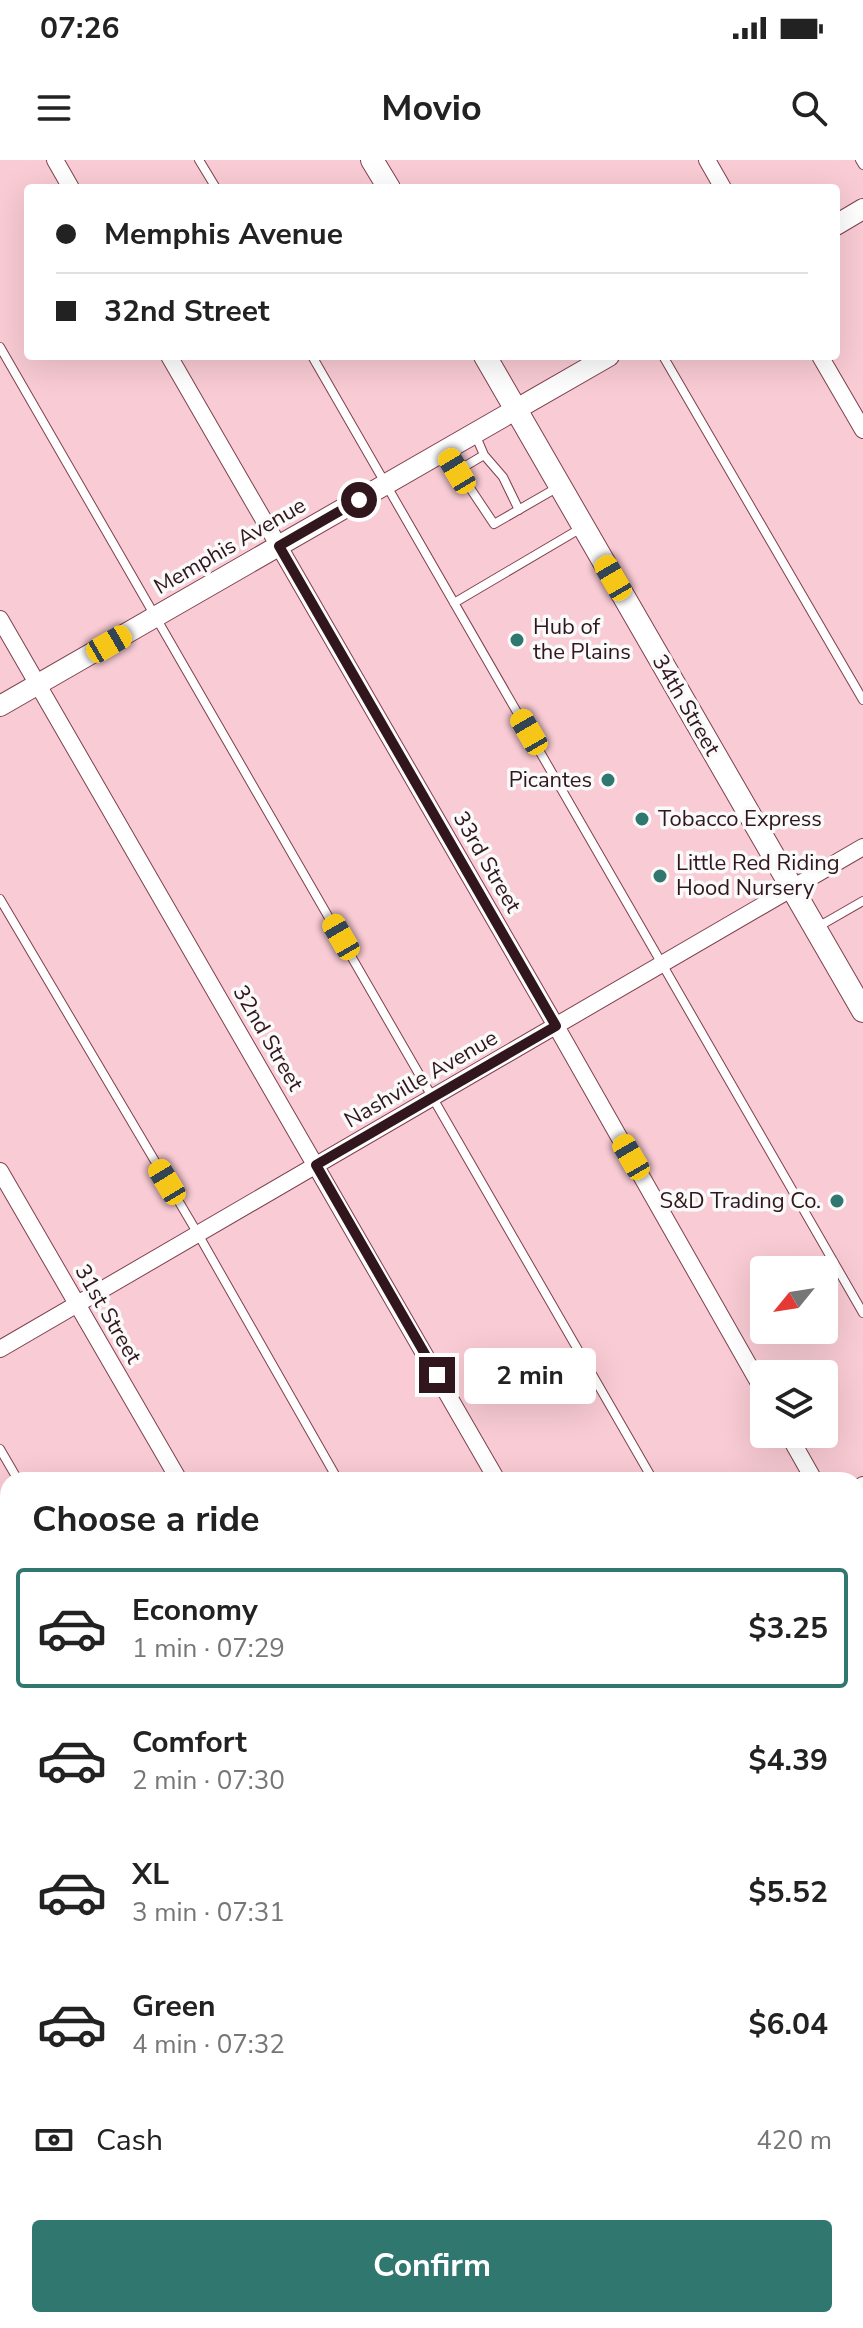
<!DOCTYPE html>
<meta charset="utf-8">
<style>
body{margin:0;font-family:"Nunito Sans",sans-serif;background:#f6f6f6;color:#222;height:100vh;display:flex;flex-direction:column;font-size:30px;white-space:nowrap}
*{box-sizing:border-box;margin:0}
p{font-size:26px;color:#767676}
.icon{flex:none;width:44px;height:44px;fill:none;stroke:currentColor;stroke-width:2;stroke-linecap:round;stroke-linejoin:round}
.map{position:relative;flex:1;overflow:hidden}
.panel{position:absolute;left:0px;top:1312px;width:864px;height:856px;display:flex;flex-direction:column;background:#fff;border-radius:24px 24px 0 0;box-shadow:0 8px 32px #0002}
.panel>*{flex:none}
.top-card{position:absolute;left:24px;top:24px;width:816px;height:176px;border-radius:8px;box-shadow:0 8px 32px #0002;display:grid;align-content:center;height:176px;padding:0 32px;background:#fff}
.needle{width:52px;rotate:240deg}
.fabs{position:absolute;left:750px;top:1096px;display:grid;gap:16px}
.fabs a{display:grid;place-items:center;width:88px;height:88px;border-radius:8px;background:#fff;box-shadow:0 8px 32px #0002;font-size:40px}
.end{position:absolute;width:36px;height:36px;margin:-18px;border:10px solid #31161d;background:#fff;box-shadow:0 0 0 4px #fff}
.from{border-radius:50%}
.bubble{position:absolute;height:56px;border-radius:8px;background:#fff;box-shadow:0 8px 32px #0002;font-size:26px;font-weight:700;line-height:56px;text-align:center}
.car{position:absolute;width:24px;height:48px;margin:-24px -12px;border-radius:10px;box-shadow:0 0 6px 2px #0007;background:linear-gradient(#f5c518 24%,#345 0 40%,#f5c518 0 76%,#345 0 86%,#f5c518 0)}
.top-card b{display:flex;align-items:center;gap:28px;height:76px;font-size:30px}
.top-card b+b{border-top:2px solid #e0e0e0}
.top-card i{width:20px;height:20px;background:#222}
ul{padding:0;list-style:none}
li{display:flex;align-items:center;gap:24px;height:120px;margin:0 16px 12px;padding:0 16px;border:4px solid transparent;border-radius:8px}
li div{flex:1}
li b{display:block;font-size:30px}
li em{font-style:normal;font-weight:700}
li.selected{border-color:#30776f}
li>.icon{width:72px;height:72px;stroke-width:1.5}
h2{padding:0 32px;font-size:36px;line-height:96px}
.pay{display:flex;align-items:center;gap:20px;height:88px;padding:0 32px;font-size:30px}
.pay p{margin-inline-start:auto}
.cta{display:flex;gap:16px;margin-top:auto;padding:16px 32px}
.cta a{flex:1;height:92px;border-radius:8px;background:#30776f;color:#fff;font-size:32px;font-weight:700;line-height:92px;text-align:center}
.status{display:flex;justify-content:space-between;align-items:center;height:56px;padding:0 40px;background:#fff;direction:ltr}
.status svg{height:22px;fill:currentColor}
header{display:flex;justify-content:space-between;align-items:center;height:104px;padding:0 32px;background:#fff;font-size:36px;font-weight:700}
.map>svg:first-child{display:block}
.green{fill:#d1ac89}
.lines{fill:none;stroke-linecap:round;stroke-linejoin:round}
.service-casing{stroke:#7f404f;stroke-width:10}
.minor-casing{stroke:#7f404f;stroke-width:18}
.tertiary-casing{stroke:#7f404f;stroke-width:22}
.secondary-casing{stroke:#7f404f;stroke-width:24}
.service{stroke:#fff;stroke-width:8}
.minor{stroke:#fff;stroke-width:16}
.tertiary{stroke:#fff;stroke-width:20}
.secondary{stroke:#fff;stroke-width:22}
.route{stroke:#31161d;stroke-width:10}
.poi-dot{fill:#30776f;stroke:#fafafa;stroke-width:3}
.labels{text-anchor:middle;dominant-baseline:central;stroke-width:7;stroke-linejoin:round;paint-order:stroke}
.street-label{font-size:22px;fill:#31161d;stroke:#fafafa}
.poi-label{font-size:22px;fill:#31161d;stroke:#fafafa;text-anchor:start}
</style>
<div class="status"><b>07:26</b><svg viewBox="0 0 49 12"><path d="M0 12V9h3v3zM5 12V6h3v6zM10 12V3h3v9zM15 12V0h3v12zM26 1h20v11H26zM47 4h2v5h-2z"/></svg></div>
<header><svg class="icon" aria-label="menu" viewBox="0 0 24 24"><path d="M4 6h16M4 12h16M4 18h16"/></svg>Movio<svg class="icon" aria-label="search" viewBox="0 0 24 24"><circle cx="10" cy="10" r="6"/><path d="M15 15l6 6"/></svg></header>
<div class="map">
<svg width="863" height="2168" viewBox="0 0 863 2168">
<rect width="100%" height="100%" fill="#f9cbd4"/>
<path class="green" d="M0,1612L8,1626V2160H222L214,2168H0Z"/>
<g class="lines">
<defs>
<path id="service" d="M199,0L216,28
M860,0L863,5
M0,187L653,1320
M312,196L863,1153
M663,196L863,540
M446,292L494,364L560,326
M484,295L503,317L519,350
M457,311L484,295L475,274
M454,443L583,367
M0,739L198,1074L338,1320
M816,768L863,741
M0,1289L18,1320
M856,1668L863,1680
M824,2160L829,2168
M219,2168L228,2160"/>
<path id="minor" d="M55,0L71,28
M707,0L723,28
M169,196L556,866L764,1232
M820,196L863,270
M0,459L497,1320
M0,1011L179,1320
M0,1189L863,687
M788,1274L814,1320
M856,1329L863,1325
M856,1394L863,1407
M0,1564L8,1578
M856,1943L863,1955
M344,2160L348,2168
M664,2160L669,2168
M506,2168L520,2160"/>
<path id="tertiary" d="M836,65L863,49
M0,546L609,196"/>
<path id="secondary" d="M372,0L389,28
M485,196L863,851"/>
</defs>
<use href="#service" class="service-casing"/>
<use href="#minor" class="minor-casing"/>
<use href="#tertiary" class="tertiary-casing"/>
<use href="#secondary" class="secondary-casing"/>
<use href="#service" class="service"/>
<use href="#minor" class="minor"/>
<use href="#tertiary" class="tertiary"/>
<use href="#secondary" class="secondary"/>
</g>
<g class="lines">
<path class="route" d="M359,340L279,386L556,866L316,1005L437,1215"/>
</g>
<g class="poi-dot">
<circle cx="517" cy="480" r="8"/>
<circle cx="608" cy="620" r="8"/>
<circle cx="642" cy="659" r="8"/>
<circle cx="660" cy="716" r="8"/>
<circle cx="837" cy="1041" r="8"/>
</g>
<g class="labels">
<g class="street-label">
<text transform="translate(230 386) rotate(-30)">Memphis Avenue</text>
<text transform="translate(686 545) rotate(60)">34th Street</text>
<text transform="translate(487 702) rotate(60)">33rd Street</text>
<text transform="translate(268 878) rotate(60)">32nd Street</text>
<text transform="translate(421 919) rotate(-30)">Nashville Avenue</text>
<text transform="translate(108 1154) rotate(60)">31st Street</text>
</g>
<g class="poi-label">
<text x="533" y="467">Hub of<tspan x="533" dy="25">the Plains</tspan></text>
<text x="592" y="620" text-anchor="end">Picantes</text>
<text x="658" y="659">Tobacco Express</text>
<text x="676" y="703">Little Red Riding<tspan x="676" dy="25">Hood Nursery</tspan></text>
<text x="821" y="1041" text-anchor="end">S&amp;D Trading Co.</text>
</g>
</g>
</svg>
<div class="fabs">
<a><svg class="needle" viewBox="-14 -14 28 28"><path d="M0-13l5 13h-10z" fill="#e53935"/><path d="M0 13l5-13h-10z" fill="#767676"/></svg></a>
<a><svg class="icon" aria-label="layers" viewBox="0 0 24 24"><path d="M12 4l9 5-9 5-9-5zM3 14l9 5 9-5"/></svg></a>
</div>
<i class="end from" style="left:359px;top:340px"></i>
<i class="end" style="left:437px;top:1215px"></i>
<div class="bubble" style="left:464px;top:1188px;width:132px">2 min</div>
<i class="car" style="left:457px;top:311px;rotate:329deg"></i>
<i class="car" style="left:613px;top:418px;rotate:330deg"></i>
<i class="car" style="left:109px;top:484px;rotate:60deg"></i>
<i class="car" style="left:529px;top:572px;rotate:330deg"></i>
<i class="car" style="left:341px;top:777px;rotate:330deg"></i>
<i class="car" style="left:631px;top:997px;rotate:330deg"></i>
<i class="car" style="left:167px;top:1022px;rotate:329deg"></i>
<div class="top-card">
<b><i class="from"></i>Memphis Avenue</b>
<b><i></i>32nd Street</b>
</div>
<section class="panel">
<h2>Choose a ride</h2>
<ul>
<li class="selected"><svg class="icon" aria-label="car" viewBox="0 0 24 24"><path d="M5 17H2v-5l4-1 3-4h7l3 4 3 1v5h-3M9 17h6M6 11h13"/><circle cx="7" cy="17" r="2"/><circle cx="17" cy="17" r="2"/></svg><div><b>Economy</b><p>1 min · 07:29</p></div><em>$3.25</em></li>
<li><svg class="icon" aria-label="car" viewBox="0 0 24 24"><path d="M5 17H2v-5l4-1 3-4h7l3 4 3 1v5h-3M9 17h6M6 11h13"/><circle cx="7" cy="17" r="2"/><circle cx="17" cy="17" r="2"/></svg><div><b>Comfort</b><p>2 min · 07:30</p></div><em>$4.39</em></li>
<li><svg class="icon" aria-label="car" viewBox="0 0 24 24"><path d="M5 17H2v-5l4-1 3-4h7l3 4 3 1v5h-3M9 17h6M6 11h13"/><circle cx="7" cy="17" r="2"/><circle cx="17" cy="17" r="2"/></svg><div><b>XL</b><p>3 min · 07:31</p></div><em>$5.52</em></li>
<li><svg class="icon" aria-label="car" viewBox="0 0 24 24"><path d="M5 17H2v-5l4-1 3-4h7l3 4 3 1v5h-3M9 17h6M6 11h13"/><circle cx="7" cy="17" r="2"/><circle cx="17" cy="17" r="2"/></svg><div><b>Green</b><p>4 min · 07:32</p></div><em>$6.04</em></li>
</ul>
<div class="pay"><svg class="icon" aria-label="cash" viewBox="0 0 24 24"><path d="M3 7h18v10H3z"/><circle cx="12" cy="12" r="2"/></svg>Cash<p>420 m</p></div>
<div class="cta"><a>Confirm</a></div>
</section>
</div>
